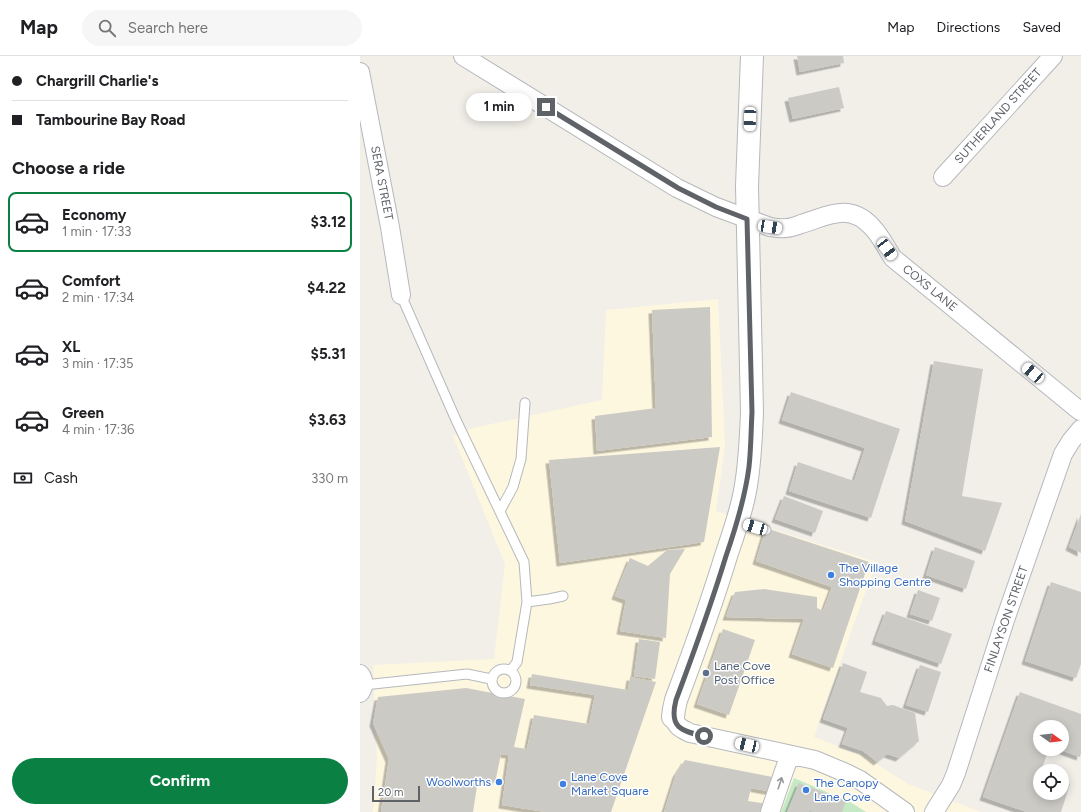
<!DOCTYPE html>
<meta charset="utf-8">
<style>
body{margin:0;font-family:Figtree,sans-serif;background:#f6f6f6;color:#202124;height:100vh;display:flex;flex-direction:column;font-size:15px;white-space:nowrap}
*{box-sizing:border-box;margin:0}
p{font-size:13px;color:#757577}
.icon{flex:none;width:22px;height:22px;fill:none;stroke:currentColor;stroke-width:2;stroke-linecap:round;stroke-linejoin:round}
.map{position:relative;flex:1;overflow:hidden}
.side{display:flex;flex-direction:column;background:#fff;width:360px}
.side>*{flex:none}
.guide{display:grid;align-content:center;height:88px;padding:0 12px;background:#fff}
.needle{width:26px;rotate:105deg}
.fabs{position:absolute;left:673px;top:664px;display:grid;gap:8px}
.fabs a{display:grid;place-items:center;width:36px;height:36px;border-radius:50%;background:#fff;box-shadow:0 2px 10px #0003;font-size:20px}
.scale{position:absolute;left:12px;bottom:10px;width:48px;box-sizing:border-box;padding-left:4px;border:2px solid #5f6368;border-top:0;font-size:11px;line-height:14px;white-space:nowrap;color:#5f6368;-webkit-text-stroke:3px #fff;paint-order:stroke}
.end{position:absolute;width:18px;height:18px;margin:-9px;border:5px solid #5f6368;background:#fff;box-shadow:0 0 0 2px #fff}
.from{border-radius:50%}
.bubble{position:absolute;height:28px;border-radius:14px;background:#fff;box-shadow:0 2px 10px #0003;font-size:13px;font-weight:700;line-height:28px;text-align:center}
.car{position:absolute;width:12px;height:24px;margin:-12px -6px;border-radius:5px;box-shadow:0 0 3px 1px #0007;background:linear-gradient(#fff 24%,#345 0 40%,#fff 0 76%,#345 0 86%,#fff 0)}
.guide b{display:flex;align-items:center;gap:14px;height:38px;font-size:15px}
.guide b+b{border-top:1px solid #e0e0e0}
.guide i{width:10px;height:10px;background:#202124}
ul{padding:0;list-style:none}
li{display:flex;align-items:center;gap:12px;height:60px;margin:0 8px 6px;padding:0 4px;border:2px solid transparent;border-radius:8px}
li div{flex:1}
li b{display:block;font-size:15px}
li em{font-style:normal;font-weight:700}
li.selected{border-color:#0b8043}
li>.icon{width:36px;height:36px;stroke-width:1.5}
h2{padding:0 12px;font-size:18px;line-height:48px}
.pay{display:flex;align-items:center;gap:10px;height:44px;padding:0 12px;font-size:15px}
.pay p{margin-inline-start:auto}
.primary-button{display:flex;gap:8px;margin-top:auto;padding:8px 12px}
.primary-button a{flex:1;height:46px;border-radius:24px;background:#0b8043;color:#fff;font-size:16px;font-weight:700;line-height:46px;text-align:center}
header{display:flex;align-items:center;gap:24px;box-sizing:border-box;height:56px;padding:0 20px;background:#fff;border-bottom:1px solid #e0e0e0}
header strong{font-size:19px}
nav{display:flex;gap:22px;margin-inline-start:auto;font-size:14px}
.search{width:280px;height:36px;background:#f6f6f6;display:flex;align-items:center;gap:10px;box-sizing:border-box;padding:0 14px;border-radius:22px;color:#757577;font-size:15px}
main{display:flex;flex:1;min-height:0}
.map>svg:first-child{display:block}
.commercial{fill:#fef7e0}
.green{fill:#c5e8c5}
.building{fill:#cccac5;filter:url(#shadow)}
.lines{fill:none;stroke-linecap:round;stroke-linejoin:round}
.service-casing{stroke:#b5b8bc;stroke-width:11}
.minor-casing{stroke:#b5b8bc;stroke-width:20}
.tertiary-casing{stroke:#b5b8bc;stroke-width:24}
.service{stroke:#fff;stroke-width:9}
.minor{stroke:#fff;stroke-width:18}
.tertiary{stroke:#fff;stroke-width:22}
.oneway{stroke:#979a9d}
.route{stroke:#5f6368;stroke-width:5}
.shop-dot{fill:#3f7fe0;stroke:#fff;stroke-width:1.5}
.service-dot{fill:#5c6f8a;stroke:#fff;stroke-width:1.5}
.labels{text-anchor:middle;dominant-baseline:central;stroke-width:3;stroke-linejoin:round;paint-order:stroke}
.street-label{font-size:12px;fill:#5f6368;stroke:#fff}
.shop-label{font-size:12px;fill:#366cbe;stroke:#fff;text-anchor:start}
.service-label{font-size:12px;fill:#4e5e75;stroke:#fff;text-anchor:start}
</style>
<header>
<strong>Map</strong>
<div class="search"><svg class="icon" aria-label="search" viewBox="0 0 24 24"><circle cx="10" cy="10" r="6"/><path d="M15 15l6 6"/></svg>Search here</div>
<nav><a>Map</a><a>Directions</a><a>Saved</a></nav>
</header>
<main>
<section class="side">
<div class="guide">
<b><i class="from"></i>Chargrill Charlie's</b>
<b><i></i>Tambourine Bay Road</b>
</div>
<h2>Choose a ride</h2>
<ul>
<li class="selected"><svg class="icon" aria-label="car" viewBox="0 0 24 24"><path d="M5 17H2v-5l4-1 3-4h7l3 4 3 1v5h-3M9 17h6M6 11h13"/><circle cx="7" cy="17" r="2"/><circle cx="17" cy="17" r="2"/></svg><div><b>Economy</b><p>1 min · 17:33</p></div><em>$3.12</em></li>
<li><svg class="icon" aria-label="car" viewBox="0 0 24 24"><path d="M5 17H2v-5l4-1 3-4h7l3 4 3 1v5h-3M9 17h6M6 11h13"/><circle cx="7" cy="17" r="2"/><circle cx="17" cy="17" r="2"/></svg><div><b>Comfort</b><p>2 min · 17:34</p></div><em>$4.22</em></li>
<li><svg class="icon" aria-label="car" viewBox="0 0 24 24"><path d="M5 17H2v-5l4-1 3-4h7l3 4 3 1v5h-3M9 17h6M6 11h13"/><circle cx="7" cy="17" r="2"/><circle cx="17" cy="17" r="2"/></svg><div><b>XL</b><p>3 min · 17:35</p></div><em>$5.31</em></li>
<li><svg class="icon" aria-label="car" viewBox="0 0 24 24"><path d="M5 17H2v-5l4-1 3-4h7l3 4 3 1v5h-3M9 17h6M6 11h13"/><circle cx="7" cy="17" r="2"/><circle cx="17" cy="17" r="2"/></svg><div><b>Green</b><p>4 min · 17:36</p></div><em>$3.63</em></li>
</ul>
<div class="pay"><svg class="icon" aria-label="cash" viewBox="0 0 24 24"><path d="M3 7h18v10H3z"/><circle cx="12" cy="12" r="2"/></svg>Cash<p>330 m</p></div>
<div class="primary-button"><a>Confirm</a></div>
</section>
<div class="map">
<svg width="721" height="756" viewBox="0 0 721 756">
<defs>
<filter id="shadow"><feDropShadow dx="-3.5" dy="3.5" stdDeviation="0" flood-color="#0004"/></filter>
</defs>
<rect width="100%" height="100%" fill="#f1efe8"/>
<path class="commercial" d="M358,243L365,389L356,455L516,506L454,681L506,701L548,728L621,756H13L17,702L13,609L134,603L145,508L93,380L113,372L242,344L246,254Z"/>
<path class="green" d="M434,722L490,746L506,756H421Z"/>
<path class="building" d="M437,0H483L484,7L440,16Z
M479,31L484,52L433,63L428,42Z
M350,251L352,381L237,395L235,360L296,352L292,254Z
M574,305L623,313L602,440L642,447L625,495L545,465Z
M431,336L540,373L511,462L429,435L438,406L494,425L505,392L422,364Z
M360,391L344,486L200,507L189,404Z
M424,440L463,455L455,477L415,463Z
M721,458V497L709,491Z
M406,472L509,506L473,612L432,598L444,563L366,561L375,536L404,533L457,541V552L463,555L472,531L396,505Z
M575,491L615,505L606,533L566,519Z
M325,493L310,518L306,582L260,575L266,544L255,540L270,502L288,510L307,494Z
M691,526L721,536V608L716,622L665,605Z
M558,534L580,542L572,565L550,558Z
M526,555L592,578L581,608L515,585Z
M363,573L395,584L369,659L337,648Z
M279,583L300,586L295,623L274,620Z
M483,607L507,616L500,636L521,642L527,650L533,649L555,657L559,685L539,702L527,698L517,706L503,695L482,688L488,672L463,663Z
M560,609L581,616L568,656L546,649Z
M172,618L268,634L270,621L296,626L251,756H186L142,749L149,699L141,698L135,727L118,724L113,756H21L29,703L13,667L18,641L106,632L165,643L154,691L167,693L174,659L229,668L235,639L170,629Z
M660,636L721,658V697L720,701L698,693H702V671H680V693H689L681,715H680V737H702V725L710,728L701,756H667L623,741Z
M325,704L418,722L414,736L391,732L388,745L408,748L406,756H304L316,718Z
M439,727L486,745L482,756H453L450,755L449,756H427Z"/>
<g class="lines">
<defs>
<path id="service" d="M41,239L96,364L164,506L167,546L157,606L151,614
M140,455L153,431L161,403L165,347
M377,465L406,474
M167,546L189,543L203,540
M132 625a12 12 0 1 1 24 0a12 12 0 1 1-24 0Z
M4,629L107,618L131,623"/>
<path id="minor" d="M103,0L317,132L356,151L410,171C416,172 421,173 426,172C431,172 436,170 441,168C468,160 489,146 512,171C521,180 526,192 533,202L720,355
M0,16L30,171L41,239
M583,121L693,0
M0,618C5,625 4,631 0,637
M313,661C317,671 320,672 330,677L455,704L486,717L500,724L545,756
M410,756L424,715L430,699
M574,756L591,729L596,717L645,564L703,398L711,385L721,373"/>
<path id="tertiary" d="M313,661L314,653L316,644C334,596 351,549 366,500C373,479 381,457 385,435C390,409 391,383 392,356L387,130L392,0"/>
</defs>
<use href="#service" class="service-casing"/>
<use href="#minor" class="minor-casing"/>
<use href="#tertiary" class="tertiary-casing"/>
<use href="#service" class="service"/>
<use href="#minor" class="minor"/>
<use href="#tertiary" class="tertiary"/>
</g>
<defs><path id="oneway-shaft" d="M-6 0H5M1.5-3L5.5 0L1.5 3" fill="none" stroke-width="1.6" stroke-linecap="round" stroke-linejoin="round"/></defs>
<use class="oneway" href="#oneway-shaft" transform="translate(420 727) rotate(-72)"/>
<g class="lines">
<path class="route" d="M186,51L318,132L356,151L387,163L392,356C391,375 391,393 389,411C385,442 376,471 366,500C351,549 334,596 316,644C309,671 320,675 344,680"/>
</g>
<g class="shop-dot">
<circle cx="471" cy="519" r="4"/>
<circle cx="139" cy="726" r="4"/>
<circle cx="203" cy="728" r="4"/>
<circle cx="446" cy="734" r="4"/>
</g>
<circle class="service-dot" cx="346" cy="617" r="4"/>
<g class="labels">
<g class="street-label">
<text transform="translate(638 60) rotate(-48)">SUTHERLAND STREET</text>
<text transform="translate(22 127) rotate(79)">SERA STREET</text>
<text transform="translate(570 232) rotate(39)">COXS LANE</text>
<text transform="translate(646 563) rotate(-71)">FINLAYSON STREET</text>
</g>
<g class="shop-label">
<text x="479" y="512">The Village<tspan x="479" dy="14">Shopping Centre</tspan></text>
<text x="211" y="721">Lane Cove<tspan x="211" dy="14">Market Square</tspan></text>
<text x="131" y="726" text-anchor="end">Woolworths</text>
<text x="454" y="727">The Canopy<tspan x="454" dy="14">Lane Cove</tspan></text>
</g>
<g class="service-label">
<text x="354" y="610">Lane Cove<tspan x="354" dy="14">Post Office</tspan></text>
</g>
</g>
</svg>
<div class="fabs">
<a><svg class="needle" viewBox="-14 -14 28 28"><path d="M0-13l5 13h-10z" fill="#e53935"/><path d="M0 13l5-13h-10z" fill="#757577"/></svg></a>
<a><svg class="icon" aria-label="locate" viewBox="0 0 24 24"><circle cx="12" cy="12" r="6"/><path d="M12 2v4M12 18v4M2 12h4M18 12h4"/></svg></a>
</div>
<div class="scale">20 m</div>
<i class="end from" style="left:344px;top:680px"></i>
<i class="end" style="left:186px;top:51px"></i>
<div class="bubble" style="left:106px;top:37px;width:66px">1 min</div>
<i class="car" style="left:390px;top:63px;rotate:182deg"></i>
<i class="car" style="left:410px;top:171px;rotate:99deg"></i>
<i class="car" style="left:527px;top:193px;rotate:143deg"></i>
<i class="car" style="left:673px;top:317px;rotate:310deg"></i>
<i class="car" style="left:395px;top:471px;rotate:287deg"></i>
<i class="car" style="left:387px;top:689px;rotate:283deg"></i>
</div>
</main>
